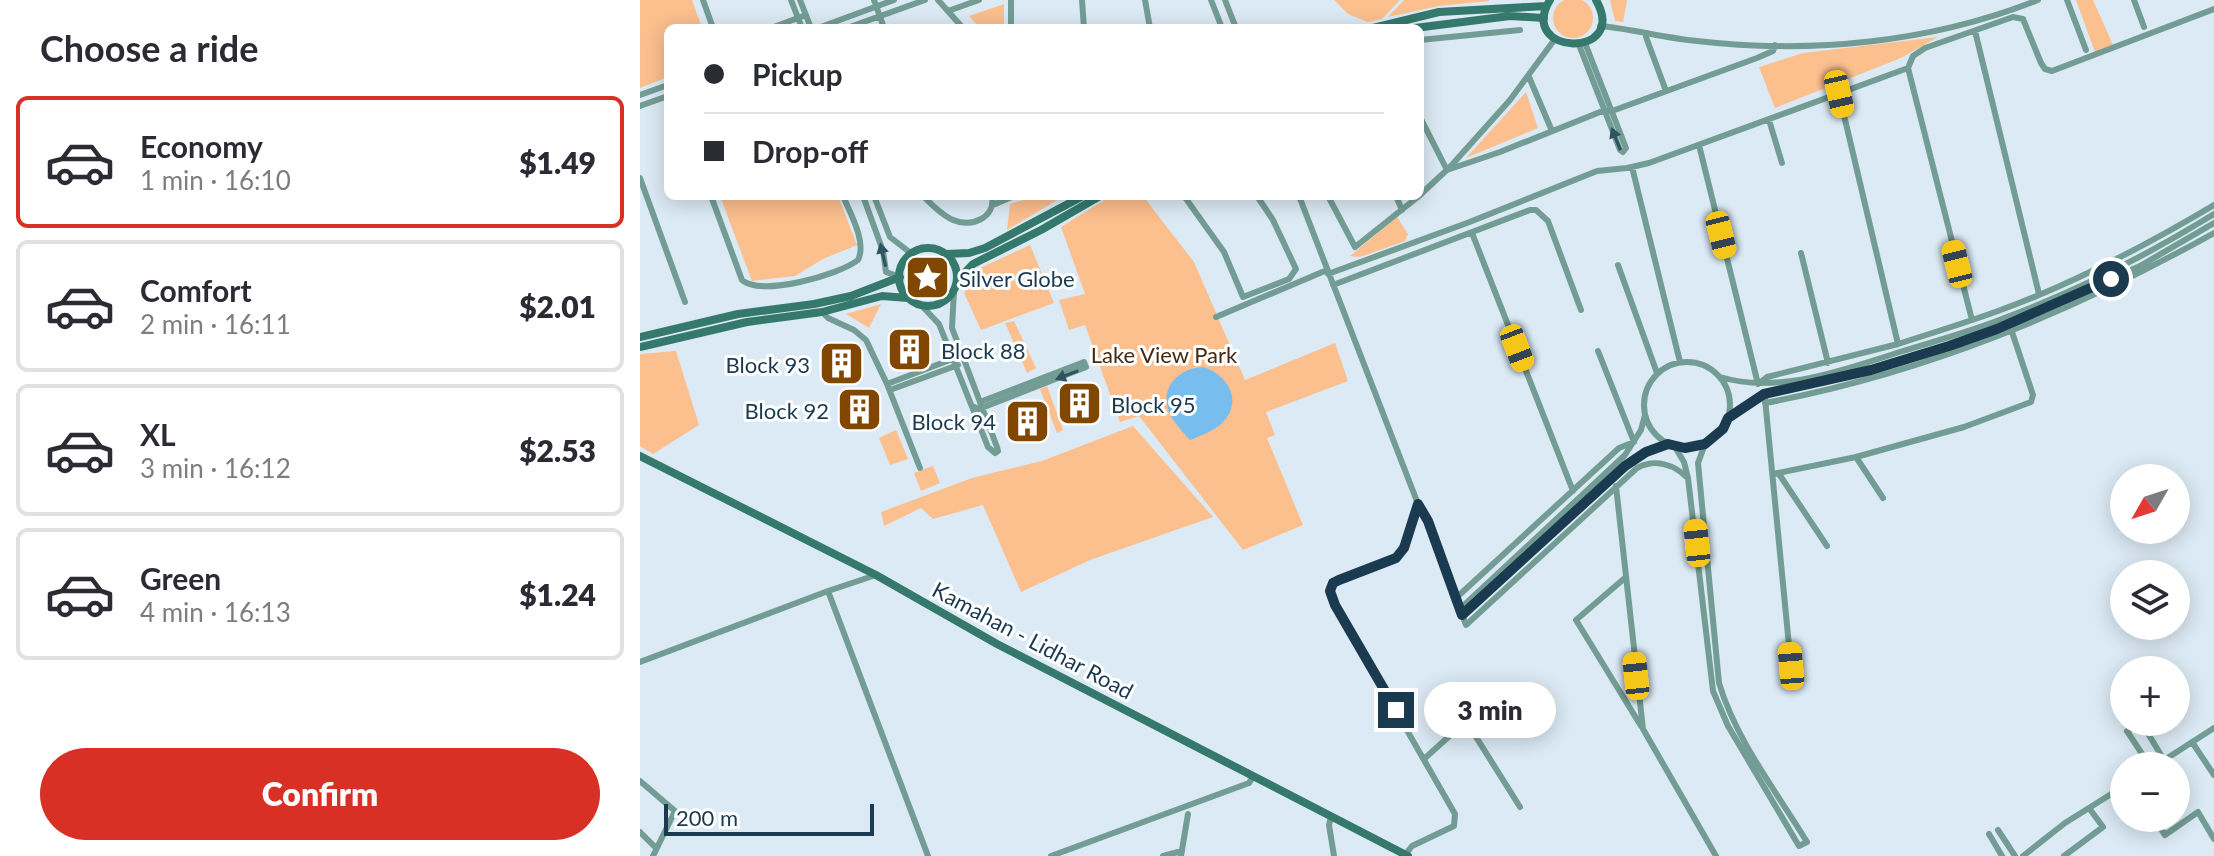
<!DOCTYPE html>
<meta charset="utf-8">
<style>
body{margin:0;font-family:Lato,sans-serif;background:#f7f7f7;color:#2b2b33;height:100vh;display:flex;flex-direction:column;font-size:30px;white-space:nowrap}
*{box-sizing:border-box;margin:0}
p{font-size:26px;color:#7c7c81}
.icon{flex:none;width:44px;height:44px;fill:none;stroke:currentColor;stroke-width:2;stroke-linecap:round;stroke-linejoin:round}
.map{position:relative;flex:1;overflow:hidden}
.details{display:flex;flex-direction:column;background:#fff;width:640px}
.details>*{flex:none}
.top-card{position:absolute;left:24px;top:24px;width:760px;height:176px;border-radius:12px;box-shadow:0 4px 20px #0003;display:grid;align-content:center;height:176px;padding:0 40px;background:#fff}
.needle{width:52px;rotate:231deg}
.tools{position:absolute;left:1470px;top:464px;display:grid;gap:16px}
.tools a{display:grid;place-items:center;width:80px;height:80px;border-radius:50%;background:#fff;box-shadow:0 4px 20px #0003;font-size:40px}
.scale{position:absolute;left:24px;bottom:20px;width:210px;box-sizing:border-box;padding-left:8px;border:4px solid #1a3a50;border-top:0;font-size:22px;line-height:28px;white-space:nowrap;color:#1a3a50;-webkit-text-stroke:6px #fff;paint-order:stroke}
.end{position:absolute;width:36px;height:36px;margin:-18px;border:10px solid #1a3a50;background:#fff;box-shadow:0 0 0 4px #fff}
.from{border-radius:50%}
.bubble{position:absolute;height:56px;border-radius:28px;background:#fff;box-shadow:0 4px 20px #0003;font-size:26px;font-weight:800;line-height:56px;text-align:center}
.car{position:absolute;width:24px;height:48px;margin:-24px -12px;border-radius:10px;box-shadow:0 0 6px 2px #0007;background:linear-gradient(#f5c518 24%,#345 0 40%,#f5c518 0 76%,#345 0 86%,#f5c518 0)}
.top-card b{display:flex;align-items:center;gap:28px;height:76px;font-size:30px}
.top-card b+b{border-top:2px solid #e1e1e2}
.top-card i{width:20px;height:20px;background:#2b2b33}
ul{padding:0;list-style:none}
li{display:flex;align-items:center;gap:24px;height:132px;margin:0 16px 12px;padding:0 24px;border:4px solid #e1e1e2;border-radius:12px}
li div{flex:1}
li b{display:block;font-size:30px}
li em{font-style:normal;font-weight:800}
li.active{border-color:#d93025}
li>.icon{width:72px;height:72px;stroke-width:1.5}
h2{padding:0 40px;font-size:36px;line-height:96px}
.button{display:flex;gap:16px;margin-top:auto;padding:16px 40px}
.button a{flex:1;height:92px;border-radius:48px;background:#d93025;color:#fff;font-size:32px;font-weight:800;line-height:92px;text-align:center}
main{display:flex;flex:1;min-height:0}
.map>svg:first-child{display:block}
.green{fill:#fcbf8e}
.water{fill:#77beef}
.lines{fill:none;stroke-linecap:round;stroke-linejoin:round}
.street{stroke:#739d94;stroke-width:6}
.secondary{stroke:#34796c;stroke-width:8}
.oneway{fill:#305361}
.route{stroke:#1a3a50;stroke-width:10}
.labels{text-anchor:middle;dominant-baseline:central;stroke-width:6;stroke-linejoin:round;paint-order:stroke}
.poi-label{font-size:22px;fill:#1a3a50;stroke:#fff;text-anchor:start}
.park-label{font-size:22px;fill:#452a14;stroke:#fff}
.street-label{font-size:22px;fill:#1a3a50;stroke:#fff}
</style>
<main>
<section class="details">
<h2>Choose a ride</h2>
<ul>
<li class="active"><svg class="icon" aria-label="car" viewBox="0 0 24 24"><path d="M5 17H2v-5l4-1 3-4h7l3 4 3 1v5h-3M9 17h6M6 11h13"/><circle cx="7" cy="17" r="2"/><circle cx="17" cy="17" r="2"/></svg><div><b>Economy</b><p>1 min · 16:10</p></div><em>$1.49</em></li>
<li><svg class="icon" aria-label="car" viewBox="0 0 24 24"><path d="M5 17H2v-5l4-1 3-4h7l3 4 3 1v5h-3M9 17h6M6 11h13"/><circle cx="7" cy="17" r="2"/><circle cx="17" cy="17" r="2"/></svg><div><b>Comfort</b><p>2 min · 16:11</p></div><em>$2.01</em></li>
<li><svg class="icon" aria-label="car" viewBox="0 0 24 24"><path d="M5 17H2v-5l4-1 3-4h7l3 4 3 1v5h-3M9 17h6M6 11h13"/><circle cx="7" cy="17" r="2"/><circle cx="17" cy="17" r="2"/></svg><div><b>XL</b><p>3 min · 16:12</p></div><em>$2.53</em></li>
<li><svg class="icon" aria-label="car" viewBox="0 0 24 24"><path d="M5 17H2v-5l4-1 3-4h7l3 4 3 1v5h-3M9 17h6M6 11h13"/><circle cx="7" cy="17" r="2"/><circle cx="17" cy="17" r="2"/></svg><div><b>Green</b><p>4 min · 16:13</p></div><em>$1.24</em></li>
</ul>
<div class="button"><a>Confirm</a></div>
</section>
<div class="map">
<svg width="1574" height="856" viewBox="0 0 1574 856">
<rect width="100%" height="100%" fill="#dceaf5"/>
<path class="green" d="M913 18a20 20 0 1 1 40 0a20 20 0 1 1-40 0Z
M0,0H52L62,28H28V77L0,88Z
M694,0H760L742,19L728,22L708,14Z
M764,0H849V1L799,6L748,17Z
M970,0H987L983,22L975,21Z
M1436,0H1453L1473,45L1455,52Z
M364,4V28H340L329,16Z
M1298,37L1261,58L1135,108L1119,67L1163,53Z
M886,92L898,128L826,158Z
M80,196H198L217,245L183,259L155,276L112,281Z
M398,196H424L367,230L370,204Z
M471,196H503L554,262L605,380L695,343L708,381L626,412L635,435L627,438L663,525L603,550L499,416L480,422L445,325L429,330L419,300L445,294L421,227Z
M757,217L768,234L765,241L720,257L710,256Z
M390,245L414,303L341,330L324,293L336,270Z
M267 277a21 21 0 1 1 42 0a21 21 0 1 1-42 0Z
M241,304L229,328L206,314Z
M374,321L396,368L387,373L365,323Z
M36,351L59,425L13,454L0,446V354Z
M407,386L423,430L417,433L400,389Z
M493,426L573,517L450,560L381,592L343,505L293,519L281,508L244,526L241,512L332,478L402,461Z
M256,430L268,459L250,465L239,438Z
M293,466L300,483L281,491L274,473Z"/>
<path class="water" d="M563,367C587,374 603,400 584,421C575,431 562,435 550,440C543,432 535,424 530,414C518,389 538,368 563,367Z"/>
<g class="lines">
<path class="street" d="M63,0L73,28
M151,0L162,28
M160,0L171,28
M234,0L244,28
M298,0L323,28
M442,0L444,28
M505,0L510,28
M571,0L582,28
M585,0L596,28
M1427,0L1446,50
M1494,0L1504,27
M308,11L339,0
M960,26C993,29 1024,38 1057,41C1171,54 1290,43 1398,0
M131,28L166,15
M178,28L254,0
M207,28L285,0
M371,28V0
M1335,31L1399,294
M1007,33L1006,37L1026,91
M780,40L880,30
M939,45L980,150L983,152L986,148L945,43
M1268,68L1332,320
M889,77L912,131
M0,95L28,85
M0,106L28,96
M780,117L807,170L860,152L965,110L972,111L1117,58L1133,51L1135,45
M1129,120L1142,163
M1059,145L1118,384L1127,377L1258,344L1199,94
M992,167L1040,362
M0,178L45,302
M780,195L810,167L870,100L915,39
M71,196L102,280C121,297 199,275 218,260C227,242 210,213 203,196
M223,196L243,251L246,272L260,277
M234,196L250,237L272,254
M283,196C292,205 302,215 313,220C331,228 356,218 352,196
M544,196L584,252L603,297L649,279L656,269L633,220L617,196
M659,196L778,504L764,548L756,558L699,580L693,583L690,591L695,605L815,814L814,826L772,846L765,855
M688,196L715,247L779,196
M756,196L762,210
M353,205L374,196
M832,233L933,491
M1161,253L1188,363
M978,265L1017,373
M688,274L827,223L957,171L987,168L1009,163L1268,68L1273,56L1285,48L1373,17L1383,19L1401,63L1405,69L1412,71L1574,9
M693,285L890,210H896L908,221L941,310
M314,290L312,328L357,447L358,451L355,453
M281,305L299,324L348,447L355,453
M182,312L188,318L214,330L226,340L247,384L280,468
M576,317L687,270
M1258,344C1292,333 1325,323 1358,311C1433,284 1505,246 1574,205
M1004 405a43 43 0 1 1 86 0a43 43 0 1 1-86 0Z
M1080,377C1139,395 1206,369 1263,351C1298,340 1333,331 1367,317C1439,290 1509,254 1574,214
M247,384L315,358
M250,390L318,365
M1125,399L1151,666
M1125,403C1285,373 1432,312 1574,233
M332,406L339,409L446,367L444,362L340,402
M1088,418L1124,394L1231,370L1357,329L1500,266L1574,223
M1035,447L1044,462L1048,478L1073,691L1088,726L1159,846L1167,842C1136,791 1096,740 1079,683L1058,463L1065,444
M1216,457L1243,498
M1133,474L1216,457L1324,427L1391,402L1393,395L1372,332
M1139,474L1187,546
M976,486L1003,729L1076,856
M778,504L788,521L826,625L997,468C1016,458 1034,465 1048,478
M236,575L188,591L288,856
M986,577L936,620L1001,726
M816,598L979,448L994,442L958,351
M820,609L985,455L1001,430L1005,415
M822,615L985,466L1006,452L1028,444
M0,662L188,591
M826,721L880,807
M1552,742L1574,775
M784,759L846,703
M1510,766L1487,731L1501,722L1524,760
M1515,766L1574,728
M0,781L35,811L13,856
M1536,795L1538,793
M691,817L689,825L694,856
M1514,818L1525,835L1558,812L1574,839
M1358,830L1375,856
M0,832L15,847
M1349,834L1362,856
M411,856L609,783L613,777
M523,856L542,851
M541,856L548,814
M1383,856L1425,823L1484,786
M1424,856L1463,827L1449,808"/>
<path class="secondary" d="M910,0C876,56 990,60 956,0
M733,28L799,12L906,6
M775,28L870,16L904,18
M259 277a29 29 0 1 1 58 0a29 29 0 1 1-58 0Z
M306,254L329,253L345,248L443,196
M317,281L333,264L401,230L460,196
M0,337L98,314L174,304L211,296L260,277
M0,347L107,322L182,312L242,296L268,298
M0,456L236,575L357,644L768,856"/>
</g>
<defs><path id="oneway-solid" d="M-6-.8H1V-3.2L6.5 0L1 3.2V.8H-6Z" transform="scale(2)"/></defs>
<g class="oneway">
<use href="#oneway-solid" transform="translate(976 139) rotate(-112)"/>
<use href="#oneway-solid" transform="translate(243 255) rotate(-103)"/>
<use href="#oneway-solid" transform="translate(427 375) rotate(159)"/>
</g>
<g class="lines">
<path class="route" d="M756,710L695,605L690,591L693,583L699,580L756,558L764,548L778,504L788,521L822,615L985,466L1006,452L1028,444L1045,448L1065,444L1083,429L1088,418L1124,394L1231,370L1309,346L1357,329L1471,279"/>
</g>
<defs>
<symbol id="sight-square" viewBox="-11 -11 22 22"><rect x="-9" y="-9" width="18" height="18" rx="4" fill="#814600" stroke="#fff"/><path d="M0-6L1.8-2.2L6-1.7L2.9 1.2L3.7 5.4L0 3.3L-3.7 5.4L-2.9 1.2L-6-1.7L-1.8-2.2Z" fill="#fff"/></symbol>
<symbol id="building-square" viewBox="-11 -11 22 22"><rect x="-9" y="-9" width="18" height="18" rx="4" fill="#814600" stroke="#fff"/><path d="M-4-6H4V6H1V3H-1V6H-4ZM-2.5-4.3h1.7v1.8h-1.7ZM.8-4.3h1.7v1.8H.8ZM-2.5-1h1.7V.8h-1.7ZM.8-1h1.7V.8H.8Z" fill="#fff"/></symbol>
</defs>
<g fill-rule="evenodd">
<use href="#sight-square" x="262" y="252" width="51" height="51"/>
<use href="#building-square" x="244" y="324" width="51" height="51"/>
<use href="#building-square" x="176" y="338" width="51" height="51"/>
<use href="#building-square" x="414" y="378" width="51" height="51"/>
<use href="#building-square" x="194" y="384" width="51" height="51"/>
<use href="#building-square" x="362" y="396" width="51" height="51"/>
</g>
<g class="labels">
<g class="poi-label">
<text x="319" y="278">Silver Globe</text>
<text x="301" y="350">Block 88</text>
<text x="170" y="364" text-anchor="end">Block 93</text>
<text x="471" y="404">Block 95</text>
<text x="189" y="410" text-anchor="end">Block 92</text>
<text x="356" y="421" text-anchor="end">Block 94</text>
</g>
<g class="park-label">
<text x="524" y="354">Lake View Park</text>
</g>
<g class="street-label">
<text transform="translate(393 640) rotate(28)">Kamahan - Lidhar Road</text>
</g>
</g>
</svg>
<div class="tools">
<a><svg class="needle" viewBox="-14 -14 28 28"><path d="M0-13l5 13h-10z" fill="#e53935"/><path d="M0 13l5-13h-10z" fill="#7c7c81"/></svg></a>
<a><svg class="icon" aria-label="layers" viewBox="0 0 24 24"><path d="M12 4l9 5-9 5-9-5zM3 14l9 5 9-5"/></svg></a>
<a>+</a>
<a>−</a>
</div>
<div class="scale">200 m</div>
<i class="end from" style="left:1471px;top:279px"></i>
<i class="end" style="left:756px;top:710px"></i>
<div class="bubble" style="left:784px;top:682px;width:132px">3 min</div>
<i class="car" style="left:1199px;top:94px;rotate:167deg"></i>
<i class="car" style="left:1081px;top:235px;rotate:166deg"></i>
<i class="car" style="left:1317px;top:264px;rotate:346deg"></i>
<i class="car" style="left:877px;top:348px;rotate:159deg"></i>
<i class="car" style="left:1057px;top:543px;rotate:354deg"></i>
<i class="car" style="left:1151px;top:666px;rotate:355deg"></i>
<i class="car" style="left:996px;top:676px;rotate:354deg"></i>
<div class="top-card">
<b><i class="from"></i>Pickup</b>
<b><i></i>Drop-off</b>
</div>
</div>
</main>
